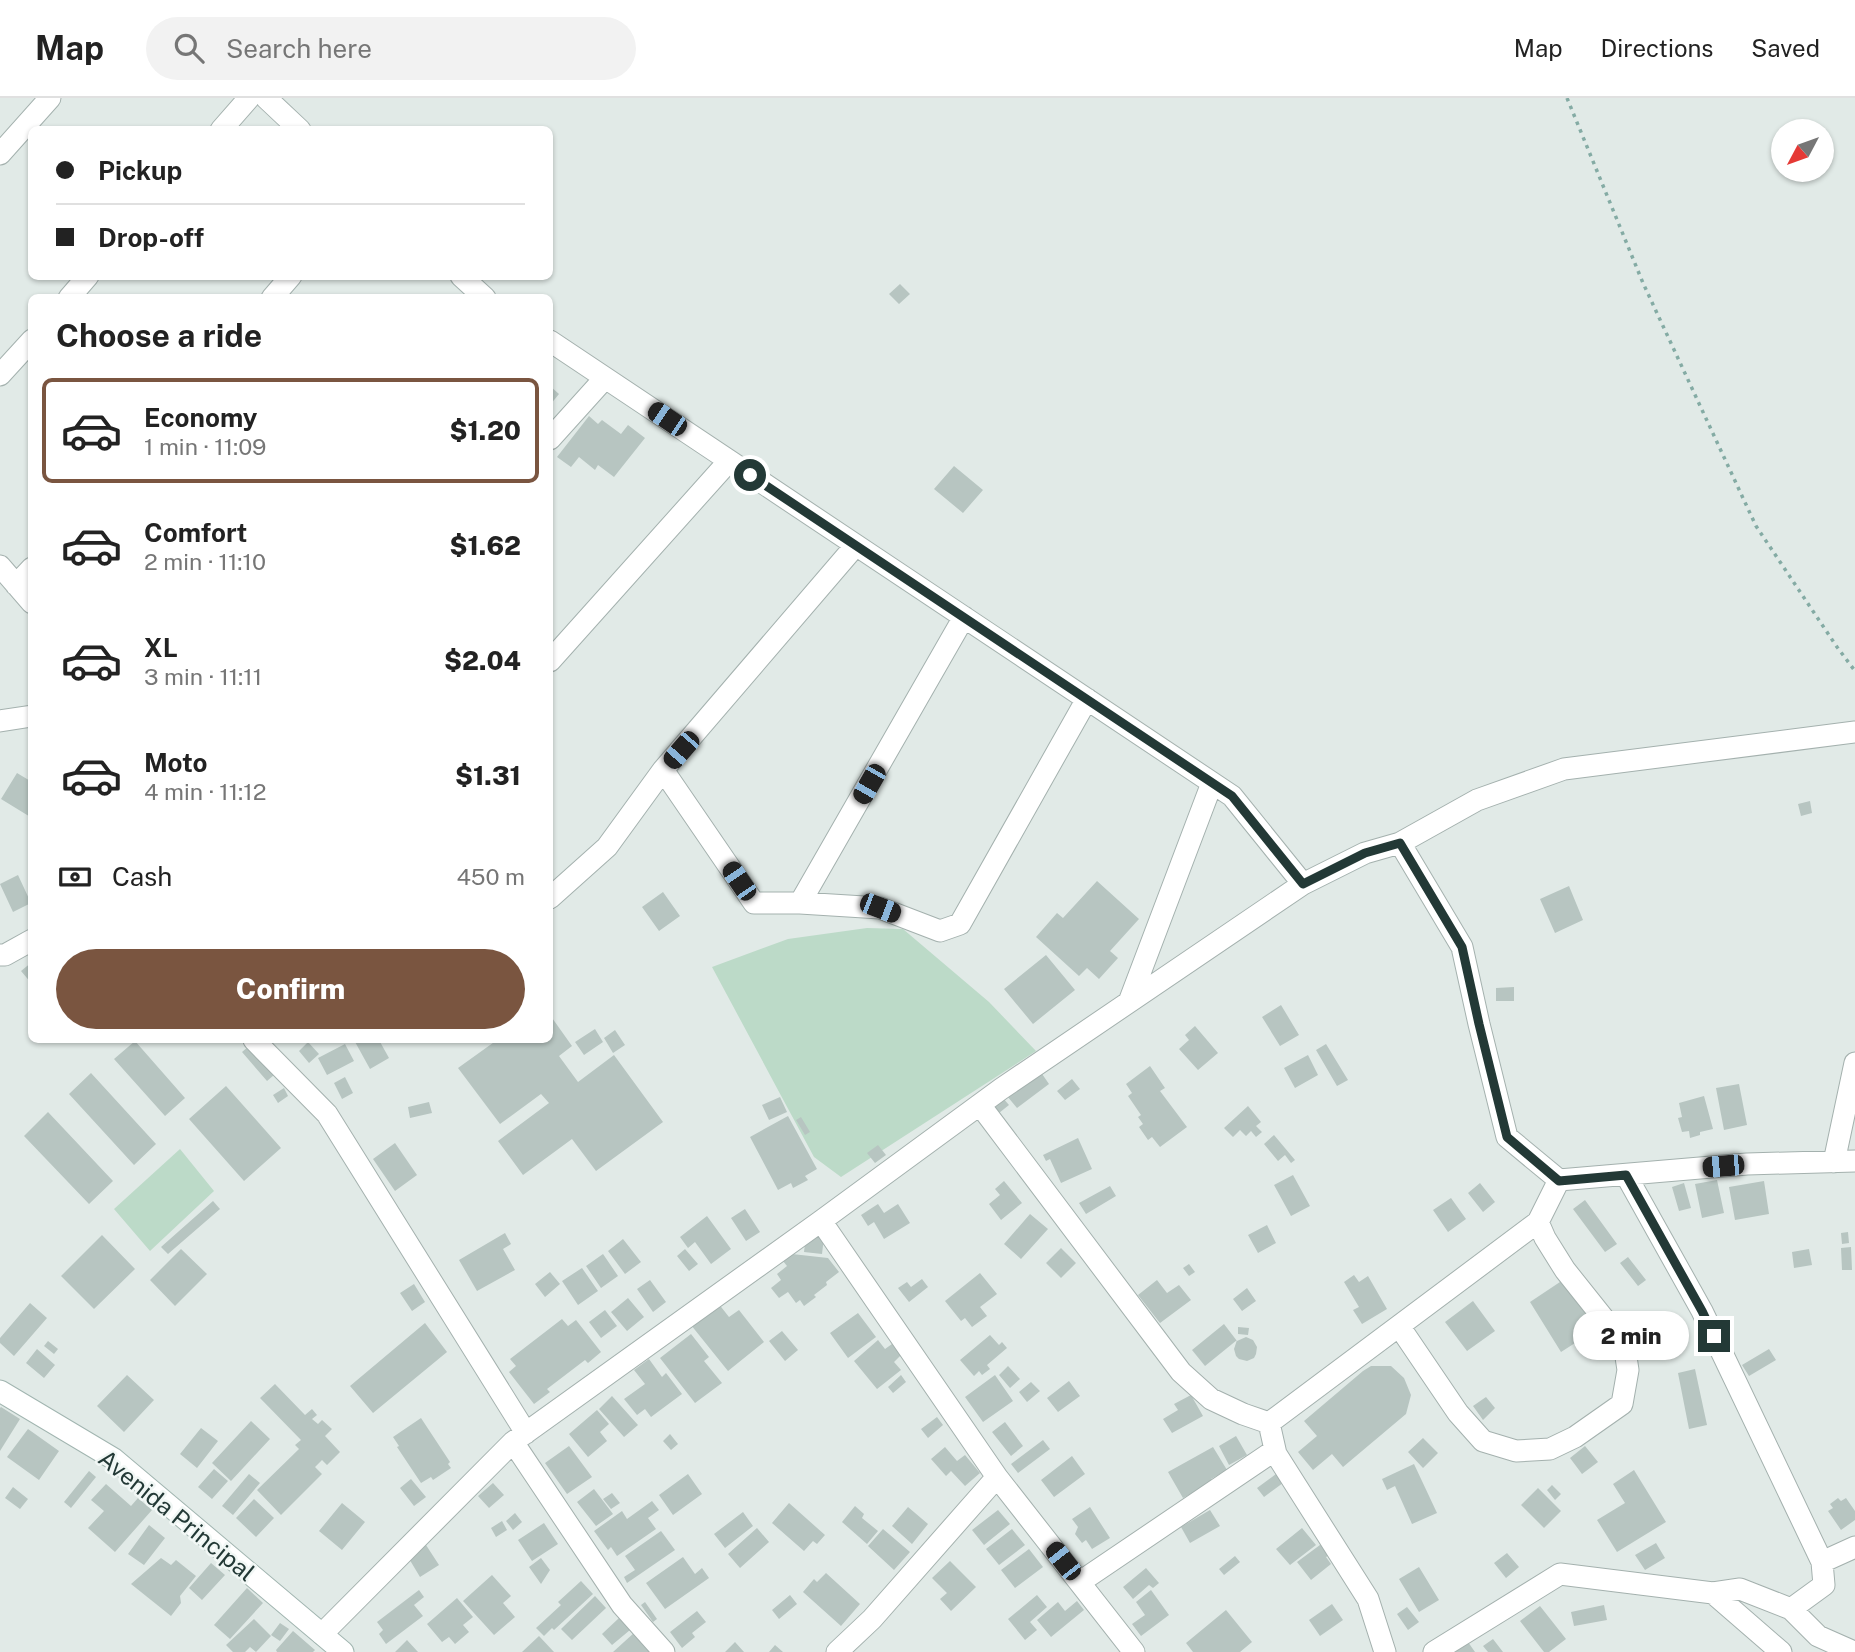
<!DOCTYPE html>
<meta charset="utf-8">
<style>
body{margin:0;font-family:"Public Sans",sans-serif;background:#f2f2f2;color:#222;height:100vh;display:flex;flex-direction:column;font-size:26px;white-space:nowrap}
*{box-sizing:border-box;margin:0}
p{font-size:23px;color:#767676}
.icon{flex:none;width:38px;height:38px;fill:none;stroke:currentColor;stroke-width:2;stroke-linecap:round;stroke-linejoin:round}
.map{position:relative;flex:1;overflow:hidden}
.side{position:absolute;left:28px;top:196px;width:525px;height:749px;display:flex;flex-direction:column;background:#fff;border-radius:10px;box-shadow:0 2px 5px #0004}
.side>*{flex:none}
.banner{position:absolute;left:28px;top:28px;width:525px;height:154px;border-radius:10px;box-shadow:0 2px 5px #0004;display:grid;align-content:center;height:154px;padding:0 28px;background:#fff}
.needle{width:46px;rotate:229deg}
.tools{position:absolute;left:1771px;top:21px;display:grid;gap:14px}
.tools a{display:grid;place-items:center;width:63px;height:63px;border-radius:50%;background:#fff;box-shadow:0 2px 5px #0004;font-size:35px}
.end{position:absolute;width:32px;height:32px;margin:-16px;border:9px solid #233936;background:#fff;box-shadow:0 0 0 4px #fff}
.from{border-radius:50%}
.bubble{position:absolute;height:49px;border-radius:24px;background:#fff;box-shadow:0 2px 5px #0004;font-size:23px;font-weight:800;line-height:49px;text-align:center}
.car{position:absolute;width:21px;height:42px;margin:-21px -10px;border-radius:9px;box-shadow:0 0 5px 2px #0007;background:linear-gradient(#222 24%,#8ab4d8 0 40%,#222 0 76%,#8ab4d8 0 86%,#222 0)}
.banner b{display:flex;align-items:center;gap:24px;height:66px;font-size:26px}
.banner b+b{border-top:2px solid #e0e0e0}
.banner i{width:18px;height:18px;background:#222}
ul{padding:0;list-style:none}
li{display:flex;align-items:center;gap:21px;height:105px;margin:0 14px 10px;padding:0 14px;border:4px solid transparent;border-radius:10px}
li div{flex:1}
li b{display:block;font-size:26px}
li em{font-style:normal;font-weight:800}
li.on{border-color:#7a5540}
li>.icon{width:63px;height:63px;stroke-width:1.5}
h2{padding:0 28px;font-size:32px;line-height:84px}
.pay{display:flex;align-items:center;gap:18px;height:77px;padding:0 28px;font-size:26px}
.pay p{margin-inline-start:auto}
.button{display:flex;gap:14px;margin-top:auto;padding:14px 28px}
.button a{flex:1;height:80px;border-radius:42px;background:#7a5540;color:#fff;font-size:28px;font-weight:800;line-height:80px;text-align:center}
header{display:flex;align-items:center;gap:42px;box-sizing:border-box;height:98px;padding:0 35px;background:#fff;border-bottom:2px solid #e0e0e0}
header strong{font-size:33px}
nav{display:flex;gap:38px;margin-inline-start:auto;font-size:24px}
.search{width:490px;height:63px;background:#f2f2f2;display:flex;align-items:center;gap:18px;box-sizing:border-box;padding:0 24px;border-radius:38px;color:#767676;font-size:26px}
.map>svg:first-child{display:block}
.green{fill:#bcdac8}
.building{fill:#b7c5c1}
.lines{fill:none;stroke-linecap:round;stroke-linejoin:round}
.street-casing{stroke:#a4b1ae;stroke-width:23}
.secondary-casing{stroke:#a1b5b0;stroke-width:23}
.path{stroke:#84aba4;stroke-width:3.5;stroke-dasharray:3.5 5;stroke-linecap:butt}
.street{stroke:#fff;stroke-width:21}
.secondary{stroke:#fff;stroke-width:21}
.route{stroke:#233936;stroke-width:9}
.labels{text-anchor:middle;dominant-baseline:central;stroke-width:5;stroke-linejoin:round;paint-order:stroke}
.street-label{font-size:24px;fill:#233936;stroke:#f1f7f5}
</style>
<header>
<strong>Map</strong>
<div class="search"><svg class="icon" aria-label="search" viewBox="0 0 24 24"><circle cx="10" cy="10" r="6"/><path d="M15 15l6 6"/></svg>Search here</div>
<nav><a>Map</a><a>Directions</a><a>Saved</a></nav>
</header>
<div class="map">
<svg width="1855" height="1554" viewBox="0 0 1855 1554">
<rect width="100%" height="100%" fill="#e1eae7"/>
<path class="green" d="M867,830L903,831L989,904L1036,953L841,1079L814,1059L712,869L788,841Z
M180,1051L214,1093L150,1153L114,1111Z"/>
<path class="building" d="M900,186L910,196L899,206L889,196Z
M550,288L559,296L550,307Z
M589,318L598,326L602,322L621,336L628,327L645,340L614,379L598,367L595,372L579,359L571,369L557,359Z
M954,368L983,392L963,415L934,391Z
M17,675L32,684V720L1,701Z
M1810,703L1812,715L1801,718L1798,706Z
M18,777L31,805L13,814L0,786Z
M1097,783L1139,821L1110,853L1118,860L1099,881L1087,870L1079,878L1036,839L1057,815L1063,820Z
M1569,788L1583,822L1555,835L1540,801Z
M663,794L680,818L659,833L642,809Z
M1046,857L1075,892L1033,926L1004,891Z
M32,864V886L21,873Z
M1514,889V903H1496V890Z
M1281,907L1299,937L1280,948L1262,919Z
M550,917L572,948L559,958L578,984L614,957L663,1024L596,1073L572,1041L523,1077L498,1043L549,1005L541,996L500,1026L458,970L497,942H550Z
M1195,928L1218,955L1198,972L1179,951L1189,942L1185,937Z
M595,931L603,944L584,957L575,944Z
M615,932L625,947L613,955L604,940Z
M354,942H379L389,960L370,971Z
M135,943L185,1000L165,1018L114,961Z
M308,944L319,956L309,965L299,953Z
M345,946L354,963L327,977L318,960Z
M1326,946L1348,982L1337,988L1316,952Z
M249,948L274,977L267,983L242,954Z
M1308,957L1318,977L1295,990L1284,970Z
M1150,968L1165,990L1160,993L1187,1029L1160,1049L1152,1039L1148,1042L1139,1029L1143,1026L1138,1019L1141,1017L1128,998L1132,995L1126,986Z
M1040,973L1049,986L1017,1010L1007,998Z
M91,975L156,1046L134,1067L69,996Z
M345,979L353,995L342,1001L334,985Z
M1072,981L1080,991L1065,1002L1057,993Z
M1739,986L1747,1027L1724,1032L1716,990Z
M226,988L281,1050L244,1083L189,1021Z
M284,990L288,998L278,1005L273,997Z
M1704,998L1713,1031L1700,1034V1037L1690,1040L1689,1033L1682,1034L1678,1020L1682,1019L1679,1005Z
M780,999L787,1014L769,1022L762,1007Z
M1002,999L1009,1007L999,1015L993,1007Z
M429,1004L432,1015L410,1020L408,1009Z
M1248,1008L1261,1024L1256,1028L1262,1034L1256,1039L1251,1033L1246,1038L1240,1032L1233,1039L1224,1030Z
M48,1014L113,1083L89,1106L24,1038Z
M788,1018L817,1071L805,1078L808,1082L793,1090L791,1085L778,1092L750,1039Z
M801,1019L810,1034L805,1037L796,1022Z
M1274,1037L1295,1062L1291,1065L1285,1057L1278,1063L1264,1046Z
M1078,1040L1092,1071L1061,1085L1050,1061L1046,1063L1043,1057Z
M395,1045L417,1077L395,1093L373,1061Z
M878,1047L886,1057L875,1065L867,1055Z
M1293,1077L1310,1108L1291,1118L1274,1087Z
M1717,1082L1724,1115L1702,1120L1695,1086Z
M1004,1083L1022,1105L1001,1122L989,1106L1000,1097L995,1091Z
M1764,1083L1769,1116L1735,1122L1729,1089Z
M1480,1085L1495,1104L1483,1114L1468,1095Z
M1684,1085L1691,1110L1679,1113L1672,1089Z
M1110,1088L1116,1098L1086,1116L1079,1105Z
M1451,1100L1466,1121L1448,1134L1433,1112Z
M1585,1102L1617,1146L1605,1154L1573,1111Z
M213,1103L220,1111L168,1156L161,1149Z
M878,1106L884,1115L898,1106L910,1125L884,1141L874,1124L868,1128L861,1117Z
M745,1111L760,1134L746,1143L731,1120Z
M1030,1116L1048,1131L1021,1161L1004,1146Z
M707,1118L731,1151L711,1166L695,1144L688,1150L680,1139Z
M1267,1127L1276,1145L1258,1155L1248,1137Z
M1848,1134L1849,1145L1842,1146L1841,1135Z
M505,1135L511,1146L503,1151L515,1172L477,1193L459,1162Z
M102,1137L135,1171L94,1211L61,1178Z
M806,1137L824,1139L822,1156L804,1154Z
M623,1141L641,1164L625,1176L608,1153Z
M1851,1149L1852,1172H1842L1841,1150Z
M1061,1150L1076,1165L1061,1180L1046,1165Z
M181,1151L207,1176L175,1208L150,1182Z
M685,1151L698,1166L689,1173L677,1158Z
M1809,1151L1812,1167L1794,1170L1792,1154Z
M603,1156L618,1178L601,1190L586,1168Z
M792,1156L828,1160L839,1174L826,1184L827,1187L814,1197L816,1199L804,1208L800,1202L796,1205L788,1194L779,1200L771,1190L781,1182L777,1176L787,1168L783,1163Z
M1628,1159L1646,1182L1638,1188L1620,1165Z
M1189,1166L1195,1174L1189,1178L1183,1170Z
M582,1170L598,1193L578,1207L562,1183Z
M550,1174L560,1186L545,1199L535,1186Z
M980,1175L997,1196L980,1209L987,1218L972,1229L965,1220L961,1223L945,1203Z
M1354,1177L1359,1184L1368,1178L1387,1211L1362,1226L1353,1212L1359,1209L1344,1184Z
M1566,1180L1597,1231L1561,1254L1530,1204Z
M922,1181L928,1189L909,1204L898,1190L907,1184L911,1189Z
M650,1182L666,1204L653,1214L637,1191Z
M1157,1182L1167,1195L1179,1187L1191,1202L1160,1225L1138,1197Z
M414,1186L425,1204L412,1213L400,1195Z
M1247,1190L1256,1203L1242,1213L1233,1201Z
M628,1200L644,1219L627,1233L611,1214Z
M1473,1203L1495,1233L1467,1253L1445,1224Z
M30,1205L47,1220L14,1258L0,1245V1240Z
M718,1205L729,1219L739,1212L764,1244L728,1273L691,1227Z
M605,1212L617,1228L601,1240L589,1224Z
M858,1215L876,1239L848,1260L830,1235Z
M1627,1215L1632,1221L1622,1229L1617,1223Z
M562,1221L568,1228L576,1222L601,1254L588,1265L585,1262L547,1291L550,1294L534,1306L509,1274L516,1268L510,1261Z
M425,1225L447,1254L373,1315L350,1288Z
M1224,1226L1237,1243L1246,1239L1253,1242L1257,1249L1256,1256L1254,1260L1247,1263L1239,1261L1236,1258L1234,1251L1237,1242L1205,1268L1192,1252Z
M1238,1229L1249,1230L1248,1237L1238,1236Z
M782,1233L798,1252L785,1263L769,1243Z
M691,1236L709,1259L704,1263L722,1285L695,1305L660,1260Z
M990,1237L999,1247L1002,1244L1007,1250L987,1267L990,1271L982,1277L979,1273L974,1278L960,1262Z
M878,1242L885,1251L892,1246L901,1257L894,1264L901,1272L877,1291L854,1263Z
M48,1243L58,1251L54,1256L44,1248Z
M37,1251L55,1267L44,1280L26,1265Z
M1769,1251L1776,1262L1749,1278L1742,1267Z
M649,1261L662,1279L666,1275L682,1296L651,1319L645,1311L637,1317L624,1301L645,1286L634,1272Z
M1008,1268L1020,1281L1010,1290L999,1277Z
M1371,1268H1391L1404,1280L1411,1297L1406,1316L1343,1369L1332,1356L1313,1372L1298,1354L1317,1338L1304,1323L1363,1273Z
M1695,1271L1707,1327L1689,1331L1678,1275Z
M127,1277L154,1302L124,1334L97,1308Z
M901,1277L906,1284L893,1295L888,1289Z
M995,1277L1013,1303L983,1324L965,1299Z
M1069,1283L1080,1298L1058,1314L1047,1300Z
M1031,1284L1040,1293L1027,1304L1019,1294Z
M275,1286L305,1317L312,1311L317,1317L312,1321L318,1326L322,1322L332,1331L325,1338L340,1354L327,1367L322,1362L315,1369L322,1376L281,1417L257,1392L299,1351L295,1347L301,1342L260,1300Z
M1191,1297L1203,1318L1172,1335L1163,1321L1178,1312L1174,1306Z
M612,1298L638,1327L624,1339L599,1311Z
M1486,1299L1495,1310L1483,1322L1473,1308Z
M1,1309L20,1321L0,1353V1310Z
M597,1312L609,1326L600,1334L607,1343L588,1359L569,1336Z
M937,1319L943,1327L928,1340L921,1331Z
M421,1320L450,1364L448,1366L451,1370L433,1382L431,1379L421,1385L397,1349L399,1348L393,1339Z
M251,1323L270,1341L231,1383L212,1365Z
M1005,1324L1023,1348L1011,1358L992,1334Z
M201,1330L218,1343L197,1370L180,1356Z
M28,1331L59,1353L39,1382L7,1359Z
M670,1336L678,1346L671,1352L663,1343Z
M1236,1338L1247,1357L1229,1367L1219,1348Z
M1423,1340L1438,1355L1423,1370L1408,1354Z
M1043,1342L1050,1351L1018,1375L1011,1366Z
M569,1348L592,1379L567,1396L545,1365Z
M1585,1348L1598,1364L1582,1376L1570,1360Z
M945,1349L957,1363L965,1357L980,1375L965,1388L951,1373L946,1378L931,1361Z
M1213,1349L1227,1372L1211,1381L1213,1384L1183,1400L1168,1374Z
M1072,1358L1085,1376L1054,1399L1041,1382Z
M1414,1366L1437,1415L1412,1426L1395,1388L1387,1392L1382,1381Z
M214,1371L228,1383L212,1401L198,1389Z
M1634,1372L1666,1424L1617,1454L1597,1422L1625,1405L1613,1386Z
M89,1373L96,1379L71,1410L64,1404Z
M249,1376L260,1385L233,1417L222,1408Z
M688,1376L702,1396L673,1417L659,1397Z
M1276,1376L1283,1385L1264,1399L1257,1390Z
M411,1381L426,1399L414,1408L400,1390Z
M493,1385L504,1397L489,1410L478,1398Z
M106,1386L131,1408L138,1400L152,1412L115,1454L88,1430L104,1413L91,1402Z
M1552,1387L1561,1396L1555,1402L1547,1392Z
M13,1389L28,1401L20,1411L5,1400Z
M1538,1390L1561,1413L1544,1430L1521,1407Z
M594,1391L613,1416L596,1428L577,1404Z
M612,1395L620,1405L611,1411L603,1401Z
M1838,1400L1841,1403L1846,1400L1855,1413V1422L1841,1432L1828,1413L1833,1410L1830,1406Z
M254,1401L274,1420L256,1439L236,1420Z
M652,1403L659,1412L648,1420L656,1431L617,1458L611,1449L608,1452L594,1433L622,1413L627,1421Z
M342,1405L365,1424L342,1452L319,1433Z
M789,1405L825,1437L817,1446L813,1443L804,1453L772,1425Z
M855,1408L864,1416L862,1420L878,1433L867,1446L842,1424Z
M908,1409L928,1426L912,1446L892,1428Z
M1090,1409L1110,1440L1092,1451L1086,1442L1082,1445L1075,1436L1078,1429L1072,1421Z
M998,1412L1010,1426L984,1447L972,1432Z
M1210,1412L1220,1428L1190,1445L1181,1429Z
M743,1414L753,1428L725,1450L714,1436Z
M515,1415L522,1424L513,1432L506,1423Z
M502,1423L507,1432L496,1439L491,1430Z
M544,1425L558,1446L532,1463L518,1442Z
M149,1427L165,1440L144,1467L128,1456Z
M757,1430L769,1444L740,1470L728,1456Z
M1302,1430L1316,1447L1290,1467L1276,1451Z
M883,1431L910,1454L894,1472L868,1448Z
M1012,1431L1025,1447L999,1467L986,1451Z
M661,1433L675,1452L627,1485L624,1479L635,1472L625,1458Z
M1324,1444L1332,1456L1326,1459L1331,1466L1311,1482L1297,1464Z
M1656,1445L1665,1460L1645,1472L1635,1457Z
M426,1447L439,1467L420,1479L408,1459Z
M1029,1451L1043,1469L1015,1490L1001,1472Z
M1507,1455L1519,1469L1506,1480L1494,1465Z
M1235,1458L1240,1464L1224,1477L1219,1471Z
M683,1459L695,1476L702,1470L709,1480L665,1511L646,1485Z
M161,1460L171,1467L176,1462L196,1478L180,1498L181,1505L171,1518L131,1486Z
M541,1460L550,1472L541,1486L529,1469Z
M950,1463L976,1489L951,1513L940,1501L947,1495L932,1480Z
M211,1465L225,1477L202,1502L189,1490Z
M1419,1469L1439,1502L1419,1514L1399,1481Z
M1146,1470L1159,1485L1153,1490L1149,1487L1133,1501L1123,1489Z
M826,1475L860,1506L841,1528L803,1494L814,1481L817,1484Z
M492,1477L511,1498L503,1505L515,1519L494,1537L463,1503Z
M581,1483L593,1496L554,1532L552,1530L544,1538L536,1530L561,1507L558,1504Z
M247,1490L263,1505L230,1541L214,1527Z
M419,1492L424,1499L414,1507L423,1518L386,1546L379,1536L383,1532L377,1524Z
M1151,1492L1169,1517L1141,1538L1132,1526L1145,1517L1136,1504Z
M790,1497L797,1506L779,1521L772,1512Z
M1037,1497L1047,1509L1030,1524L1037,1532L1025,1542L1008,1521Z
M595,1498L606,1510L572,1542L561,1531Z
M457,1500L473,1519L463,1527L469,1534L455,1546L449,1539L442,1544L427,1526Z
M1077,1503L1084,1512L1051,1539L1037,1522L1058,1504L1065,1513Z
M645,1504L657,1521L653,1524L641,1507Z
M1332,1506L1343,1522L1320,1538L1309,1522Z
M1604,1507L1607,1522L1574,1528L1571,1514Z
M1540,1508L1566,1541L1549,1554H1544L1520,1523Z
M1407,1509L1419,1524L1408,1532L1397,1516Z
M1226,1512L1252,1544L1240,1554H1193L1186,1545Z
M697,1513L706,1524L692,1535L695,1539L682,1550L670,1534Z
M619,1520L630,1532L612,1547L602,1536Z
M254,1521L271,1538L256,1554L250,1549L245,1554H233L226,1547Z
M280,1525L289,1531L280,1543L271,1537Z
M293,1533L315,1552L313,1554H277L276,1552Z
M635,1534L654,1554H613Z
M539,1538L554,1554H522Z
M1493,1541L1503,1554H1488L1483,1548Z
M407,1542L418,1554H395Z
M735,1544L744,1554H725Z
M1468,1544L1475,1554H1453Z
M775,1547L783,1554H769Z"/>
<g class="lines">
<defs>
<path id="street" d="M266,0L300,32
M221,32L249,0
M0,56L50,0
M461,178L485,200
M69,200L88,178
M272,200L291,178
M550,243L1232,698L1303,786
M0,277L32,242
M550,341L605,280
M0,468L32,505
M16,487L32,470
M550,563L729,363
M0,623L32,618
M663,672L754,805H800L880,810L940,833L960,826L1087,601
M1400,745L1477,702L1564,671L1855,634
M550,800L607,749L663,672L856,447
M800,805L964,519
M0,857H5L32,842
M1129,904L1212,685
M254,942L327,1016L526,1335
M980,1007L1181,1274L1211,1301L1243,1316L1269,1325
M1834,1064L1855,965
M1626,1077L1702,1213L1822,1464L1824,1487L1791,1511L1740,1491L1713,1495
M1559,1082L1747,1066L1855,1063
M821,1123L997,1379L872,1521L837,1554
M1399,1228L1458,1315L1483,1343L1516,1353L1550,1351L1575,1339L1622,1306L1628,1272L1624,1246L1565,1172L1545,1140L1538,1124
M513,1344L622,1507L664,1554
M997,1379L1134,1554
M1822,1464L1855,1449
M1080,1484L1275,1352
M1791,1511L1818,1538L1854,1554
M322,1536L513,1344L821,1123L1001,991L1303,786L1365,755L1400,745L1462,849L1479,926L1507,1039L1559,1082L1538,1124L1269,1325L1276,1356L1368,1501L1385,1554
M1434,1554L1560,1476L1713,1495L1781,1554"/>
<path id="secondary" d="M0,1293L114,1361L343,1554"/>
</defs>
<use href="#street" class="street-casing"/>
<use href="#secondary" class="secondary-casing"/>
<path class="path" d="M1567,0L1643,185L1756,428L1837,549L1855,573"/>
<use href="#street" class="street"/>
<use href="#secondary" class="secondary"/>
</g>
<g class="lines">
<path class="route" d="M750,377L1232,698L1303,786L1365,755L1400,745L1462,849L1479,926L1507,1039L1559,1083L1626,1077L1702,1213L1714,1238"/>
</g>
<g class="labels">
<g class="street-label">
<text transform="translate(177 1417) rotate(39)">Avenida Principal</text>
</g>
</g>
</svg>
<div class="tools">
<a><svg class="needle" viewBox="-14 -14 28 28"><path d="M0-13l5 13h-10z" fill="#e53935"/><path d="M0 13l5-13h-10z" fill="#767676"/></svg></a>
</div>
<i class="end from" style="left:750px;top:377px"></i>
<i class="end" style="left:1714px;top:1238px"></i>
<div class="bubble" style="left:1573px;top:1213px;width:116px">2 min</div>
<i class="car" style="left:667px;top:321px;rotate:304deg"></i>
<i class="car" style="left:681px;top:652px;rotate:221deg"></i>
<i class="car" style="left:869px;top:686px;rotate:210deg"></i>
<i class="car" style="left:739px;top:783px;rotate:326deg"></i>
<i class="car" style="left:880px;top:810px;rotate:111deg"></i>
<i class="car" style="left:1723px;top:1068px;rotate:265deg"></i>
<i class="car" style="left:1063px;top:1463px;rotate:322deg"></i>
<div class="banner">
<b><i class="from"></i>Pickup</b>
<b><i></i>Drop-off</b>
</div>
<section class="side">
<h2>Choose a ride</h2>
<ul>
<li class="on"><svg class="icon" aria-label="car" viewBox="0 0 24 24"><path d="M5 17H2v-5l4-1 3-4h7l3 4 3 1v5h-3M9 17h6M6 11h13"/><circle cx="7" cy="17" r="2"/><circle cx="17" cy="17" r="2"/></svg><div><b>Economy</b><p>1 min · 11:09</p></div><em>$1.20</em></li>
<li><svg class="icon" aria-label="car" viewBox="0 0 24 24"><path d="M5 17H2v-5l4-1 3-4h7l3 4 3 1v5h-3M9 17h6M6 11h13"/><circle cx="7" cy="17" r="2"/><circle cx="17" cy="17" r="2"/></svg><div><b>Comfort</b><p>2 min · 11:10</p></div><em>$1.62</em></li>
<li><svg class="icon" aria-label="car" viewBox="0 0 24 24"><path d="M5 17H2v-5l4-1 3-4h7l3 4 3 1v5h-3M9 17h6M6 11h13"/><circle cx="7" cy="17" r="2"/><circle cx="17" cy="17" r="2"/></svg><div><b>XL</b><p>3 min · 11:11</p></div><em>$2.04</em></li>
<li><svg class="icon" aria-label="car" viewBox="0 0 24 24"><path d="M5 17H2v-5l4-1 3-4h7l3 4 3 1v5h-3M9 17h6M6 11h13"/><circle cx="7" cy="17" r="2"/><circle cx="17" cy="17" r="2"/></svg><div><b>Moto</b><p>4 min · 11:12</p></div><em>$1.31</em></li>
</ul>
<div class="pay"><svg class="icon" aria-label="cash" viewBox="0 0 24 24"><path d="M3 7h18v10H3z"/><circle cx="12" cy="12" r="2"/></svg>Cash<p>450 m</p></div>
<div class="button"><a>Confirm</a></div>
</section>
</div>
